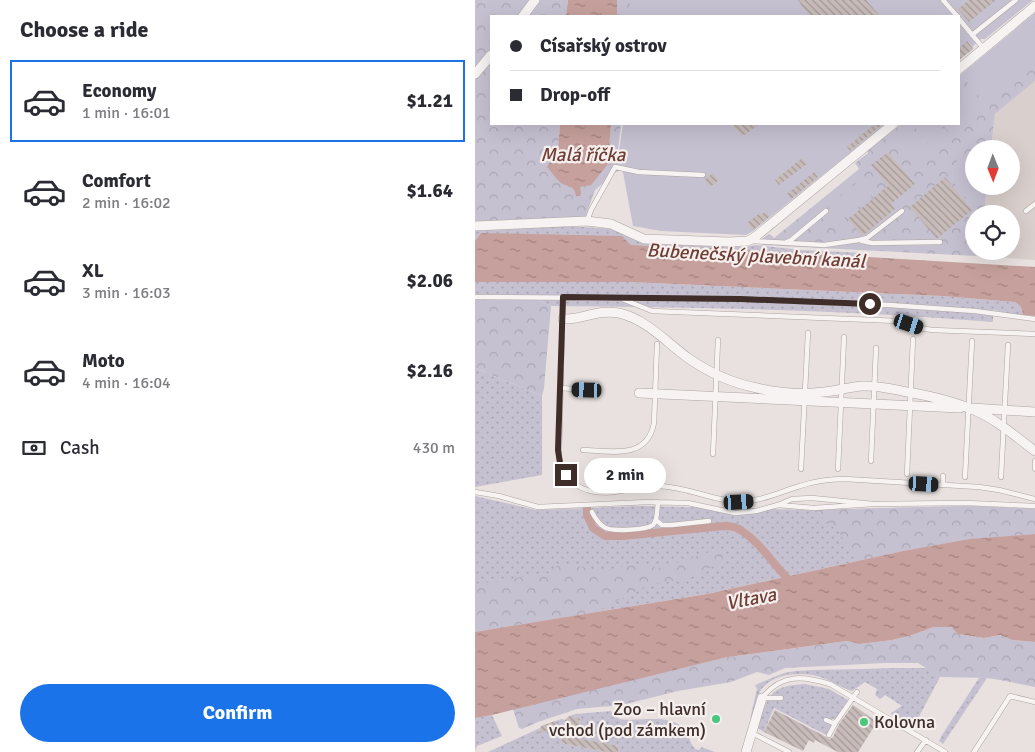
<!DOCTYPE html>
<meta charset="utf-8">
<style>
body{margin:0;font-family:Signika,sans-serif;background:#f7f7f7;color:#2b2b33;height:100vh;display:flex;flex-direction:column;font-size:19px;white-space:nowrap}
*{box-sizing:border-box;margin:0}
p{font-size:16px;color:#7c7c81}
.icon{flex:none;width:28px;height:28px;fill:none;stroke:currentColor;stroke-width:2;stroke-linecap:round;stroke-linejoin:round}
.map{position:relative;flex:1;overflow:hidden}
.drawer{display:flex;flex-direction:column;background:#fff;width:475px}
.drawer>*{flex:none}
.banner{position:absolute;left:15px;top:15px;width:470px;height:110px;border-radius:0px;box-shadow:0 5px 20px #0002;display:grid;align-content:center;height:110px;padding:0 20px;background:#fff}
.needle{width:32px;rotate:179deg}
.controls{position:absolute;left:490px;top:140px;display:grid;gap:10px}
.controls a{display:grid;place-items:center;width:55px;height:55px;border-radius:50%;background:#fff;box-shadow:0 5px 20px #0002;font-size:25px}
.end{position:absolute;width:22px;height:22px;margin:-11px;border:6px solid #3e2d29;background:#fff;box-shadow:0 0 0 2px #fff}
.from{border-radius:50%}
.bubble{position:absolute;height:35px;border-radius:18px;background:#fff;box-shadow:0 5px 20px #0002;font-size:16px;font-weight:700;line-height:35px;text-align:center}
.car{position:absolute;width:15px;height:30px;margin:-15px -8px;border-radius:6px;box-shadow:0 0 4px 1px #0007;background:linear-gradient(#222 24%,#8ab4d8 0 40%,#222 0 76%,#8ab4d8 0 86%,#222 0)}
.banner b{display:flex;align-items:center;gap:18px;height:48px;font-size:19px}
.banner b+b{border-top:1px solid #e1e1e2}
.banner i{width:12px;height:12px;background:#2b2b33}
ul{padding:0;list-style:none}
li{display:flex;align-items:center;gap:15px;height:82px;margin:0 10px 8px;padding:0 10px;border:2px solid transparent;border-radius:0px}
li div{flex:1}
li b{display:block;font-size:19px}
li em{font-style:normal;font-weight:700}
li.current{border-color:#1a73e8}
li>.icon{width:45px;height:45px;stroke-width:1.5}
h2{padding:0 20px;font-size:22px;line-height:60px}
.pay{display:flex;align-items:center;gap:12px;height:55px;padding:0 20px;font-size:19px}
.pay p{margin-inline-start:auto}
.action{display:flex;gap:10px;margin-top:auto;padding:10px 20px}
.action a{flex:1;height:58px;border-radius:30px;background:#1a73e8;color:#fff;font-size:20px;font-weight:700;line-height:58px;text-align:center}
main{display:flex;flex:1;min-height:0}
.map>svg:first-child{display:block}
.built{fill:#d9d0cd}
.grass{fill:url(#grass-dots)}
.forest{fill:url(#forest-crowns)}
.pitch{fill:#c6c1d1}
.water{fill:url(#water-ripples)}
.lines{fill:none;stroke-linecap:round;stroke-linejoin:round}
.canal{stroke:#c6a09c;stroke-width:8}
.building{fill:url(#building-back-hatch)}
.lane-casing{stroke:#aea4a1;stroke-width:5.5}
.street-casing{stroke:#aea4a1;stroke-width:10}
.lane{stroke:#f6f3f2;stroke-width:4.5}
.street{stroke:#f6f3f2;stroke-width:9}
.route{stroke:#3e2d29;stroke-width:6}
.poi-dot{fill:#4ac67f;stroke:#f5f0ee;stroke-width:2}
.labels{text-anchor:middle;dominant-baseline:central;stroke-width:4.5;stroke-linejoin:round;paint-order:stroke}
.poi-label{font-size:18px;fill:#3e2d29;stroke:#f5f0ee;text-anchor:end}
.water-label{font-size:19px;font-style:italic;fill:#6f3d35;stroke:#f5f0ee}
</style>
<main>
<section class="drawer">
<h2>Choose a ride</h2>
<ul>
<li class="current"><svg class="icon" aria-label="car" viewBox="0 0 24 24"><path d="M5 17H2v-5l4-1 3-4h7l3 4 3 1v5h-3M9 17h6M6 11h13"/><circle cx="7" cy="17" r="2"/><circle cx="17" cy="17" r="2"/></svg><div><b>Economy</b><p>1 min · 16:01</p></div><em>$1.21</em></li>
<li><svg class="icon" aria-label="car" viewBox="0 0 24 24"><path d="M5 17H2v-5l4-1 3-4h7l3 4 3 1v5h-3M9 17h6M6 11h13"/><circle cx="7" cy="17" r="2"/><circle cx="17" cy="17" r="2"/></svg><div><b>Comfort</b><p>2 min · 16:02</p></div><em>$1.64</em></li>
<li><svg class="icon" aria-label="car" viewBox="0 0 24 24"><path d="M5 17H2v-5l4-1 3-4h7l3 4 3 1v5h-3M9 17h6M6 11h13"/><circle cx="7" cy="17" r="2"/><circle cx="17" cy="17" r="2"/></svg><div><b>XL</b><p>3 min · 16:03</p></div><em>$2.06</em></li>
<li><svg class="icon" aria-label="car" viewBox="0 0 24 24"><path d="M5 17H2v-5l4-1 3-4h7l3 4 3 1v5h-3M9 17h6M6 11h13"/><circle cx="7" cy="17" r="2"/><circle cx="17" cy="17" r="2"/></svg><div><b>Moto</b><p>4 min · 16:04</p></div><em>$2.16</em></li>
</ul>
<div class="pay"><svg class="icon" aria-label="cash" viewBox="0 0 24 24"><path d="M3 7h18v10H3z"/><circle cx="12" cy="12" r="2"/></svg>Cash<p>430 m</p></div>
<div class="action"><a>Confirm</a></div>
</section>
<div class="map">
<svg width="560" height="752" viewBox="0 0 560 752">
<defs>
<pattern id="grass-dots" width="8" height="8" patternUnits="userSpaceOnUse" patternTransform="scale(1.25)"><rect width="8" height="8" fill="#c6c1d1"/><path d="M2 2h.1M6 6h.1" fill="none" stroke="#aba6b3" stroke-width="1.8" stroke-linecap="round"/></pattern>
<pattern id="forest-crowns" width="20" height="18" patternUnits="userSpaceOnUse" patternTransform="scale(1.25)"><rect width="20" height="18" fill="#c6c1d1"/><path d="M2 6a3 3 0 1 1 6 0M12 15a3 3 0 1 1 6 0" fill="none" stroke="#aba6b3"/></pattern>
<pattern id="water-ripples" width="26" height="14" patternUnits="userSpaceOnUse" patternTransform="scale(1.25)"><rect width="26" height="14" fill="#c6a09c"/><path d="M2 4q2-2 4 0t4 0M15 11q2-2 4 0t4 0" fill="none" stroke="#a2837f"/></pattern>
<pattern id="building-back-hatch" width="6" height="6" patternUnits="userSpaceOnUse" patternTransform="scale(1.25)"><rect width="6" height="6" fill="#c7bcba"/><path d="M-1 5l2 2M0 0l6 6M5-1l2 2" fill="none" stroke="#a39997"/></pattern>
</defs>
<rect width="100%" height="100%" fill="#e8e1df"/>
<path class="built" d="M560,81V260L501,256L499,251H536V214H509L512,186H536V149H516L520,114Z"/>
<path class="grass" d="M51,227H109L138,229L180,243L271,247L280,245L327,250L389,253V257L259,249L156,245L147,236L0,241V230Z
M0,282H155L467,296L540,302L546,307L548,315L546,316L518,310V322C371,310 223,307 76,306L61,299L0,298Z
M0,368L67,396V475L0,487Z
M0,496L61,510L166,506L338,510L491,506L560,509V534L494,539L428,551L232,594L0,632Z
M416,668H452L465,677L438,728L416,714V713L427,706L410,695L405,699L400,695L402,689L390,682L377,691C367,688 358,682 348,678C330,671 298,672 286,690C280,699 281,710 275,719L282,689L280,685L309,673L321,671L336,670L387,669Z
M504,678H512L468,744L464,741L467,735Z
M330,684L354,689L373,700L360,719H353L351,722L358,725L353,736L299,708L289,732L282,728C294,696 292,686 330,684Z
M136,711L144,719C166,722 191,713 209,728C216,734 213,743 220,748V749L224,750L226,747L240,752H143L144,746L102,738L105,719L94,716L100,714Z
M17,715L27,736L2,746L0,751V718Z
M87,719L90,720L86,743L131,752H13L65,728L64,733L80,721Z"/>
<path class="forest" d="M0,0H93L91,16H16V124H85L83,150L93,184L99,190L100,192L104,187L133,164L136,124H146L143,151L147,167L120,190L110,218L0,222Z
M142,0H156L155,16H142Z
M560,13V81L520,114L516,149H499V186H512L509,214H499V226L491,229L501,256L288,245L285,240L294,234L296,235L299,238L384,169L380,163L393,153L392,151L426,124H484V76Z
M0,298L61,299L76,306L69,388L67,396L0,368Z
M491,506L560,509V534L494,539L428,551L381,561L364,532L338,510Z
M244,549L251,560L214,578L173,585L120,612L0,632V581L3,584L74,573L85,563L128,571L167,563L183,568L207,561Z
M459,627H476L483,634L509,638L525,635L537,640L560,642V687L525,680L512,678L465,677L443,663H410L310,668L294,675L282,672L256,682L203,691L147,705L102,709L63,722L47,729L44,728L38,709L253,657L372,641L384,644L417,640L437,635Z"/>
<path class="pitch" d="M155,0H558L510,39H506L498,46V49L484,60V16H155Z
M553,19L560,27V66L548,77L522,46Z
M517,49L543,80L512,106L486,75Z
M484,83L507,111L476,135L467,124H484Z
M148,124H411L278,231L271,235L186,231L158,226L144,151Z
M430,124H433L459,155L443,169L415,136Z
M437,124H464L475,137L459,150Z
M486,158L499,173V186H509L512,189L495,203L470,171Z
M384,181L397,196L365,222L353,207Z"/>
<path class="water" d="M93,0H142V16H91Z
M85,124H136L133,164L116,185L105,187L106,193L105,196H101C99,185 94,188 86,183C81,179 76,171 72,167L83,150Z
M6,233L147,236L156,245L259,249L560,267V316L548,315L546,307L540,302L467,296L155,282H0V241Z
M560,534V642L537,640L525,635L509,638L483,634L476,627H459L437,635L417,640L384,644L372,641L253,657L17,715L0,718V632L232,594L428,551L494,539Z"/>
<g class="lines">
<path class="canal" d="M112,508V515L118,528L130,536H148L249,526C255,526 262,527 267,531C287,544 299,566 316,582"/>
</g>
<path class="building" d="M323,0H391L405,16H335L325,4H326Z
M494,0H521L494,22L483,9Z
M492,41L498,49L484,60V48Z
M257,124H284L270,135L269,134L267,136Z
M400,124H408L375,151L372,147Z
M413,152L440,184L416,204L420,209L390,234L387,235L373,219L413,186L396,165Z
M327,158L332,164L304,185L300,180Z
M339,172L343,177L316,199L312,194Z
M238,173L244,180L235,187L229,180Z
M470,177L497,210L463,238H461L435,207Z
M290,212L294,217L278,230L272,223L285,213L286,215Z
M378,705L402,722L383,752H363L340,740L339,743L334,740L328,751L289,732L300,710L355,739L358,737L364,724Z
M94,716L105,719L102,738L144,746L143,752H131L86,743L90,720Z
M80,721L82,728L64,733L66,726Z"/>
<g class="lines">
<defs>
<path id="lane" d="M468,0L482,16
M484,19L509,49
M497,35L541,0
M551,211L560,204
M112,221L116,210L140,167L164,172L228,175
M277,241L349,245L384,240L392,238L427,211
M387,241L397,243L465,242
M312,242L315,241L351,211
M0,297L265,299L414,305L500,311L560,319
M88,297L84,457C87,472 96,485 112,490C134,498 161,485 184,486C216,487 242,504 274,501C292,499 308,491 325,486C340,481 355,479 370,479L504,487L524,490L560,499
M147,299L177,311L423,321L445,328L457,330L560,334
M86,388L112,390
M108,450C137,451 172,460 179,423L182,344
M238,454L243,340
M396,461L401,348
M326,469L333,333
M363,469L369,337
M560,469V461
M432,474L438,339
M490,477L497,341
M526,477L533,345
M468,485V476
M0,492L24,496L63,507L173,502L213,503L260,513L281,511L303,505
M398,504L337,498L317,499L303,505L339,508L398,504L491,503L560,506
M117,512C120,518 123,523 129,527C136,532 171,530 178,525C183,520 182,508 183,502
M181,520L187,525H197L234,521
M287,698C307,673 328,676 355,684L470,752
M287,698H306
M351,720L358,723L361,722L382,692
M277,733L314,752
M354,735L361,722
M442,752L451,740
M499,752L535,696L560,702"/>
<path id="street" d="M48,16L60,0
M484,69L560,6
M0,74L16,55
M0,226L112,221L136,224L169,239L254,242L273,241L280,237L418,124
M88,319C108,320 121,309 144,313C171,319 191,342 213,358C233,372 257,383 282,388C304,393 327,395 349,392C362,391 374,387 387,386C402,385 417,389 432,392C456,396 478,401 501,411C522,420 541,437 560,451
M164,393L485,408
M498,408L560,412
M271,752L287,698"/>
</defs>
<use href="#lane" class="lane-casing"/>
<use href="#street" class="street-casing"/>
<use href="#lane" class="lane"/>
<use href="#street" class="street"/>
</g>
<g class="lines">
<path class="route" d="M91,475L85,463L83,450L88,297L265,299L395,304"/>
</g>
<g class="poi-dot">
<circle cx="241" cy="719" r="5"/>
<circle cx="389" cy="722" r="5"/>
</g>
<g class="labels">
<g class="poi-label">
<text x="231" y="709">Zoo – hlavní<tspan x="231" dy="21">vchod (pod zámkem)</tspan></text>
<text x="399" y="722" text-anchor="start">Kolovna</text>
</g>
<g class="water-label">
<text x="108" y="155">Malá říčka</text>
<text transform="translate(281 256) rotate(3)">Bubenečský plavební kanál</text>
<text transform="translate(276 599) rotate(-11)">Vltava</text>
</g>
</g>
</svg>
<div class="controls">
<a><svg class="needle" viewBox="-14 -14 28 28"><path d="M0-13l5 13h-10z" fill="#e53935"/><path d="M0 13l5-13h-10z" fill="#7c7c81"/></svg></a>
<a><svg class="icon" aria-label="locate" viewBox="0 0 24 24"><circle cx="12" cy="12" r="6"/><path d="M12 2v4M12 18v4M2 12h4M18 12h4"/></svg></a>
</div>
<i class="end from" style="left:395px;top:304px"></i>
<i class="end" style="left:91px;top:475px"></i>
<div class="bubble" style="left:109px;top:458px;width:82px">2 min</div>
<i class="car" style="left:434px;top:324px;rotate:108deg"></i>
<i class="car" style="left:112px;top:390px;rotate:272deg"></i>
<i class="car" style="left:449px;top:484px;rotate:93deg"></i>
<i class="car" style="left:264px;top:502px;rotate:87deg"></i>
<div class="banner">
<b><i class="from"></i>Císařský ostrov</b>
<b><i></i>Drop-off</b>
</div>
</div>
</main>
